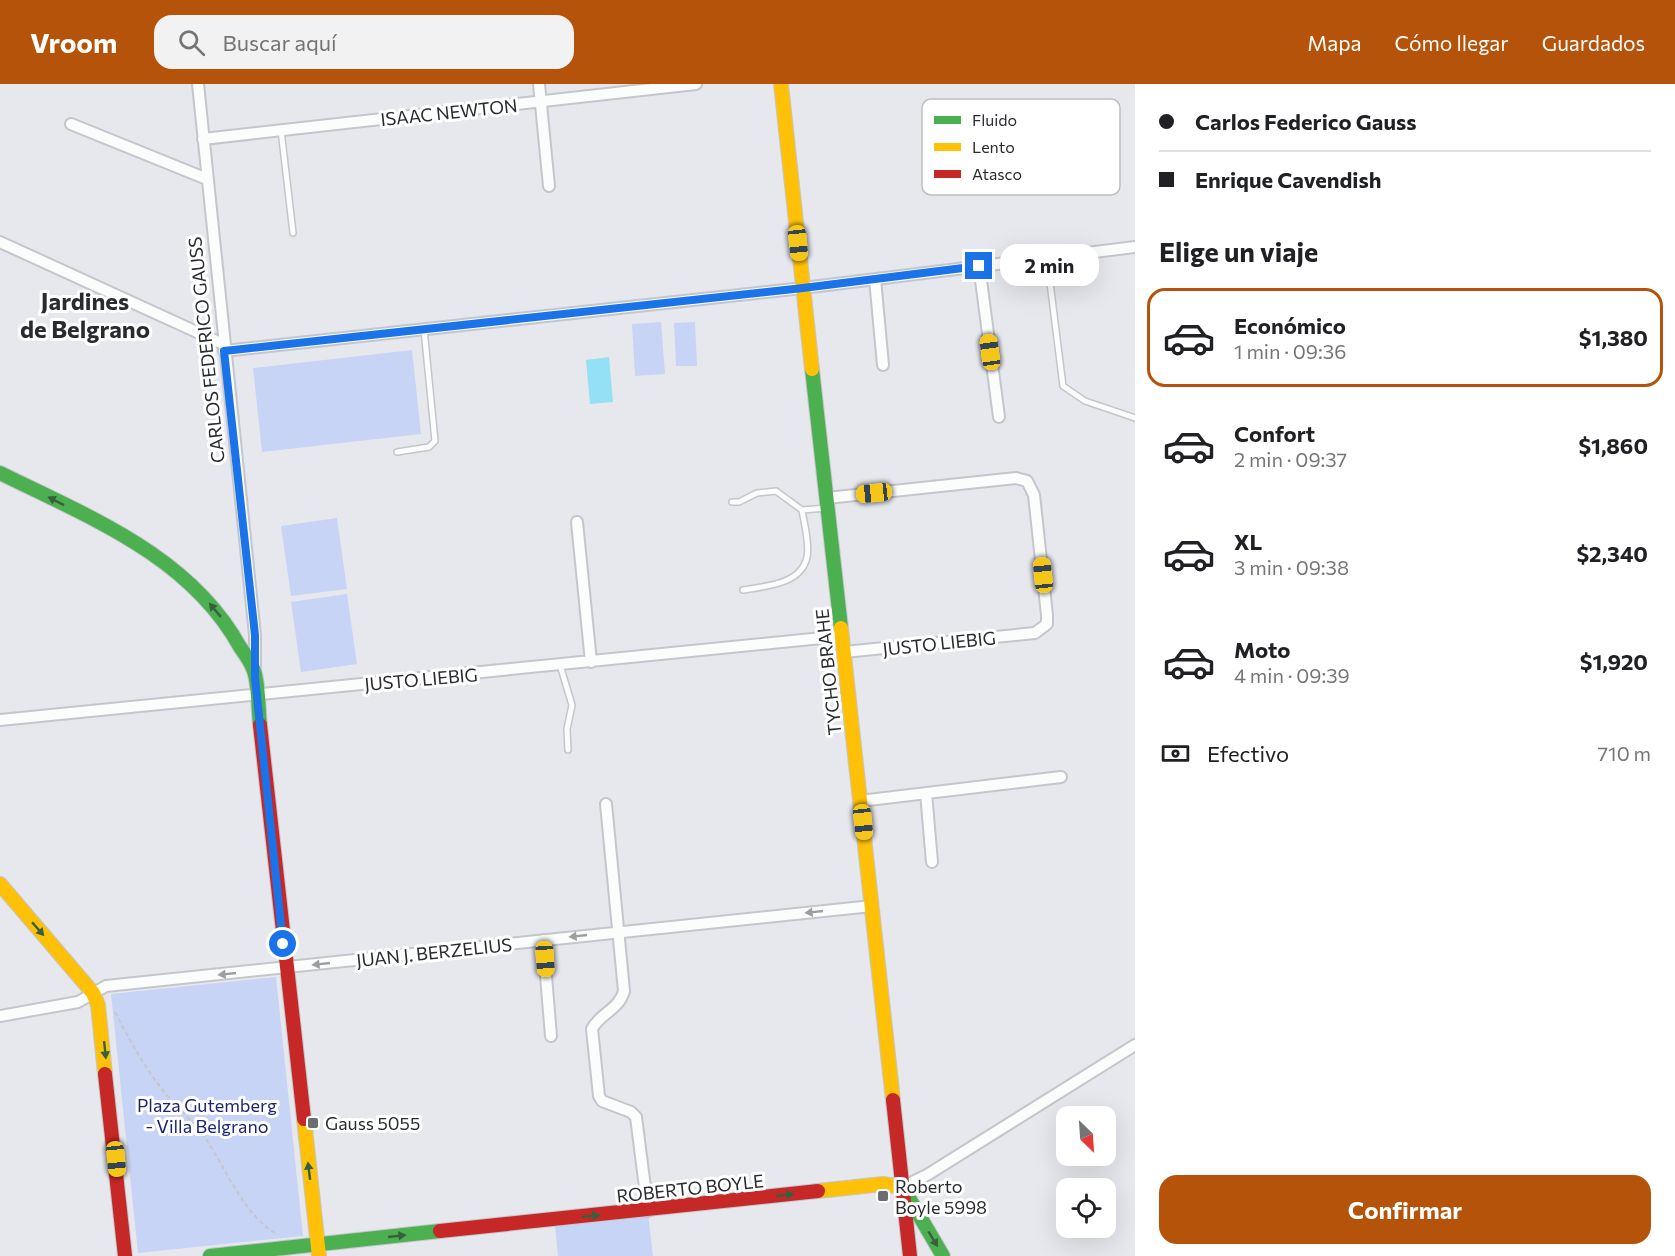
<!DOCTYPE html>
<html lang="es">
<meta charset="utf-8">
<style>
body{margin:0;font-family:Commissioner,sans-serif;background:#f2f2f2;color:#202124;height:100vh;display:flex;flex-direction:column;font-size:22px;white-space:nowrap}
*{box-sizing:border-box;margin:0}
p{font-size:20px;color:#757577}
.icon{flex:none;width:33px;height:33px;fill:none;stroke:currentColor;stroke-width:2;stroke-linecap:round;stroke-linejoin:round}
.map{position:relative;flex:1;overflow:hidden}
.sheet{display:flex;flex-direction:column;background:#fff;width:540px}
.sheet>*{flex:none}
.banner{display:grid;align-content:center;height:132px;padding:0 24px;background:#fff}
.needle{width:39px;rotate:155deg}
.tools{position:absolute;left:1056px;top:1022px;display:grid;gap:12px}
.tools a{display:grid;place-items:center;width:60px;height:60px;border-radius:12px;background:#fff;box-shadow:0 6px 24px #0002;font-size:30px}
.end{position:absolute;width:27px;height:27px;margin:-14px;border:8px solid #1a73e8;background:#fff;box-shadow:0 0 0 3px #fff}
.from{border-radius:50%}
.bubble{position:absolute;height:42px;border-radius:18px;background:#fff;box-shadow:0 6px 24px #0002;font-size:20px;font-weight:700;line-height:42px;text-align:center}
.car{position:absolute;width:18px;height:36px;margin:-18px -9px;border-radius:8px;box-shadow:0 0 4px 2px #0007;background:linear-gradient(#f5c518 24%,#345 0 40%,#f5c518 0 76%,#345 0 86%,#f5c518 0)}
.banner b{display:flex;align-items:center;gap:21px;height:57px;font-size:22px}
.banner b+b{border-top:2px solid #e0e0e0}
.banner i{width:15px;height:15px;background:#202124}
ul{padding:0;list-style:none}
li{display:flex;align-items:center;gap:18px;height:99px;margin:0 12px 9px;padding:0 12px;border:3px solid transparent;border-radius:18px}
li div{flex:1}
li b{display:block;font-size:22px}
li em{font-style:normal;font-weight:700}
li.current{border-color:#b45309}
li>.icon{width:54px;height:54px;stroke-width:1.5}
h2{padding:0 24px;font-size:27px;line-height:72px}
.pay{display:flex;align-items:center;gap:15px;height:66px;padding:0 24px;font-size:22px}
.pay p{margin-inline-start:auto}
.button{display:flex;gap:12px;margin-top:auto;padding:12px 24px}
.button a{flex:1;height:69px;border-radius:18px;background:#b45309;color:#fff;font-size:24px;font-weight:700;line-height:69px;text-align:center}
header{display:flex;align-items:center;gap:36px;box-sizing:border-box;height:84px;padding:0 30px;background:#b45309;color:#fff}
header strong{font-size:28px}
nav{display:flex;gap:33px;margin-inline-start:auto;font-size:21px}
.search{width:420px;height:54px;background:#f2f2f2;display:flex;align-items:center;gap:15px;box-sizing:border-box;padding:0 21px;border-radius:18px;color:#757577;font-size:22px}
main{display:flex;flex:1;min-height:0}
.map>svg:first-child{display:block}
.green{fill:#c8d4f6}
.water{fill:#94e0f5}
.lines{fill:none;stroke-linecap:round;stroke-linejoin:round}
.lane-casing{stroke:#c5c6cb;stroke-width:8}
.street-casing{stroke:#c5c6cb;stroke-width:14}
.fast-casing{stroke:#c5c6cb;stroke-width:16}
.slow-casing{stroke:#c5c6cb;stroke-width:16}
.jam-casing{stroke:#c5c6cb;stroke-width:16}
.path{stroke:#c7c7ca;stroke-width:2;stroke-dasharray:4.5 3;stroke-linecap:butt}
.lane{stroke:#fbfcfc;stroke-width:5}
.street{stroke:#fbfcfc;stroke-width:10}
.fast{stroke:#4caf50;stroke-width:14}
.slow{stroke:#ffc107;stroke-width:14}
.jam{stroke:#c62828;stroke-width:14}
.oneway{fill:#37603c}
.oneway2{fill:#9c9ea0}
.route{stroke:#1a73e8;stroke-width:8}
.poi-dot{fill:#6b6d72;stroke:#fff;stroke-width:2}
.labels{text-anchor:middle;dominant-baseline:central;stroke-width:6;stroke-linejoin:round;paint-order:stroke}
.street-label{font-size:18px;fill:#292b2f;stroke:#fff}
.park-label{font-size:18px;fill:#1b2575;stroke:#fff}
.poi-label{font-size:18px;fill:#292b2f;stroke:#fff;text-anchor:start}
.district-label{font-size:24px;font-weight:bold;fill:#292b2f;stroke:#fff}
.key{fill:#fff;stroke:#bfbfc1;stroke-width:1.5}
.key-label{font-size:16px;fill:#292b2f}
</style>
<header>
<strong>Vroom</strong>
<div class="search"><svg class="icon" aria-label="search" viewBox="0 0 24 24"><circle cx="10" cy="10" r="6"/><path d="M15 15l6 6"/></svg>Buscar aquí</div>
<nav><a>Mapa</a><a>Cómo llegar</a><a>Guardados</a></nav>
</header>
<main>
<div class="map">
<svg width="1135" height="1172" viewBox="0 0 1135 1172">
<rect width="100%" height="100%" fill="#e6e8ee"/>
<path class="green" d="M661,238L665,290L635,292L632,240Z
M695,238L697,282H676L674,239Z
M412,266L421,350L262,368L253,284Z
M337,434L347,505L291,512L281,442Z
M347,510L357,580L301,588L291,518Z
M276,893L303,1152L138,1169L111,910Z
M648,1129L653,1172H558L555,1141Z"/>
<path class="water" d="M609,273L613,318L590,320L586,276Z"/>
<g class="lines">
<defs>
<path id="lane" d="M281,46L293,149
M1047,175L1063,302L1085,317L1135,334
M397,368L429,363L435,357L424,245
M732,418H739L757,409L776,407L802,426C804,439 810,460 807,473C801,501 765,502 743,506
M802,426L827,424
M560,581L572,621L567,645L568,666"/>
<path id="street" d="M198,0L255,551V582
M539,0L549,102
M71,40L207,95
M203,55L696,0
M0,158L223,260
M979,181L999,333
M875,195L883,281
M224,267L803,204L1135,163
M827,414L1016,394L1027,397L1034,411L1047,531V540L1035,549L844,568
M577,438L591,578
M0,636L842,552
M926,709L932,778
M860,717L1061,693
M606,720L624,907C619,926 600,929 592,945L599,1012L602,1017L631,1028L636,1033L648,1127
M543,856L551,952
M0,932L78,918L106,902L872,822
M902,1103L927,1091L1135,961"/>
<path id="fast" d="M812,285L841,544
M0,389C89,433 190,472 240,563C245,570 251,578 254,587C259,602 258,624 260,641
M906,1109L943,1172
M210,1172L440,1147"/>
<path id="slow" d="M781,0L812,285
M841,544L893,1016
M0,800L93,909L98,921L105,990
M304,1035L319,1172
M818,1107L883,1100L902,1103"/>
<path id="jam" d="M260,641L304,1035
M105,990L125,1172
M893,1016L910,1172
M440,1147L818,1107"/>
</defs>
<use href="#lane" class="lane-casing"/>
<use href="#street" class="street-casing"/>
<use href="#fast" class="fast-casing"/>
<use href="#slow" class="slow-casing"/>
<use href="#jam" class="jam-casing"/>
<path class="path" d="M115,928C130,957 146,986 166,1010C179,1025 195,1039 206,1055C225,1084 246,1134 277,1150"/>
<use href="#lane" class="lane"/>
<use href="#street" class="street"/>
<use href="#fast" class="fast"/>
<use href="#slow" class="slow"/>
<use href="#jam" class="jam"/>
</g>
<defs><path id="oneway-solid" d="M-6-.8H1V-3.2L6.5 0L1 3.2V.8H-6Z" transform="scale(1.5)"/></defs>
<g class="oneway">
<use href="#oneway-solid" transform="translate(56 417) rotate(-153)"/>
<use href="#oneway-solid" transform="translate(215 526) rotate(-130)"/>
<use href="#oneway-solid" transform="translate(38 845) rotate(49)"/>
<use href="#oneway-solid" transform="translate(105 966) rotate(84)"/>
<use href="#oneway-solid" transform="translate(309 1087) rotate(-97)"/>
<use href="#oneway-solid" transform="translate(785 1111) rotate(-6)"/>
<use href="#oneway-solid" transform="translate(591 1132) rotate(-6)"/>
<use href="#oneway-solid" transform="translate(397 1152) rotate(-6)"/>
<use href="#oneway-solid" transform="translate(933 1155) rotate(59)"/>
</g>
<g class="oneway2">
<use href="#oneway-solid" transform="translate(814 828) rotate(174)"/>
<use href="#oneway-solid" transform="translate(578 852) rotate(174)"/>
<use href="#oneway-solid" transform="translate(321 880) rotate(174)"/>
<use href="#oneway-solid" transform="translate(227 890) rotate(174)"/>
</g>
<g class="lines">
<path class="route" d="M283,860L255,594V551L224,267L803,204L979,182"/>
</g>
<g class="poi-dot">
<rect x="307" y="1033" width="12" height="12" rx="3"/>
<rect x="877" y="1106" width="12" height="12" rx="3"/>
</g>
<g class="labels">
<g class="street-label">
<text transform="translate(449 28) rotate(-6)">ISAAC NEWTON</text>
<text transform="translate(206 266) rotate(-96)">CARLOS FEDERICO GAUSS</text>
<text transform="translate(939 559) rotate(-6)">JUSTO LIEBIG</text>
<text transform="translate(828 588) rotate(-96)">TYCHO BRAHE</text>
<text transform="translate(421 595) rotate(-5)">JUSTO LIEBIG</text>
<text transform="translate(434 868) rotate(-6)">JUAN J. BERZELIUS</text>
<text transform="translate(690 1104) rotate(-6)">ROBERTO BOYLE</text>
</g>
<g class="park-label">
<text x="207" y="1021">Plaza Gutemberg<tspan x="207" dy="21">- Villa Belgrano</tspan></text>
</g>
<g class="poi-label">
<text x="325" y="1039">Gauss 5055</text>
<text x="895" y="1102">Roberto<tspan x="895" dy="21">Boyle 5998</tspan></text>
</g>
<g class="district-label">
<text x="85" y="216">Jardines<tspan x="85" dy="28">de Belgrano</tspan></text>
</g>
</g>
<rect x="922" y="15" width="198" height="96" rx="9" class="key"/>
<rect x="934" y="32" width="27" height="8" fill="#4caf50"/>
<rect x="934" y="59" width="27" height="8" fill="#ffc107"/>
<rect x="934" y="86" width="27" height="8" fill="#c62828"/>
<g class="key-label">
<text x="972" y="42">Fluido</text>
<text x="972" y="69">Lento</text>
<text x="972" y="96">Atasco</text>
</g>
</svg>
<div class="tools">
<a><svg class="needle" viewBox="-14 -14 28 28"><path d="M0-13l5 13h-10z" fill="#e53935"/><path d="M0 13l5-13h-10z" fill="#757577"/></svg></a>
<a><svg class="icon" aria-label="locate" viewBox="0 0 24 24"><circle cx="12" cy="12" r="6"/><path d="M12 2v4M12 18v4M2 12h4M18 12h4"/></svg></a>
</div>
<i class="end from" style="left:283px;top:860px"></i>
<i class="end" style="left:979px;top:182px"></i>
<div class="bubble" style="left:1000px;top:160px;width:99px">2 min</div>
<i class="car" style="left:798px;top:159px;rotate:174deg"></i>
<i class="car" style="left:990px;top:268px;rotate:352deg"></i>
<i class="car" style="left:874px;top:409px;rotate:264deg"></i>
<i class="car" style="left:1043px;top:491px;rotate:354deg"></i>
<i class="car" style="left:863px;top:738px;rotate:174deg"></i>
<i class="car" style="left:545px;top:875px;rotate:176deg"></i>
<i class="car" style="left:116px;top:1075px;rotate:174deg"></i>
</div>
<section class="sheet">
<div class="banner">
<b><i class="from"></i>Carlos Federico Gauss</b>
<b><i></i>Enrique Cavendish</b>
</div>
<h2>Elige un viaje</h2>
<ul>
<li class="current"><svg class="icon" aria-label="car" viewBox="0 0 24 24"><path d="M5 17H2v-5l4-1 3-4h7l3 4 3 1v5h-3M9 17h6M6 11h13"/><circle cx="7" cy="17" r="2"/><circle cx="17" cy="17" r="2"/></svg><div><b>Económico</b><p>1 min · 09:36</p></div><em>$1,380</em></li>
<li><svg class="icon" aria-label="car" viewBox="0 0 24 24"><path d="M5 17H2v-5l4-1 3-4h7l3 4 3 1v5h-3M9 17h6M6 11h13"/><circle cx="7" cy="17" r="2"/><circle cx="17" cy="17" r="2"/></svg><div><b>Confort</b><p>2 min · 09:37</p></div><em>$1,860</em></li>
<li><svg class="icon" aria-label="car" viewBox="0 0 24 24"><path d="M5 17H2v-5l4-1 3-4h7l3 4 3 1v5h-3M9 17h6M6 11h13"/><circle cx="7" cy="17" r="2"/><circle cx="17" cy="17" r="2"/></svg><div><b>XL</b><p>3 min · 09:38</p></div><em>$2,340</em></li>
<li><svg class="icon" aria-label="car" viewBox="0 0 24 24"><path d="M5 17H2v-5l4-1 3-4h7l3 4 3 1v5h-3M9 17h6M6 11h13"/><circle cx="7" cy="17" r="2"/><circle cx="17" cy="17" r="2"/></svg><div><b>Moto</b><p>4 min · 09:39</p></div><em>$1,920</em></li>
</ul>
<div class="pay"><svg class="icon" aria-label="cash" viewBox="0 0 24 24"><path d="M3 7h18v10H3z"/><circle cx="12" cy="12" r="2"/></svg>Efectivo<p>710 m</p></div>
<div class="button"><a>Confirmar</a></div>
</section>
</main>
